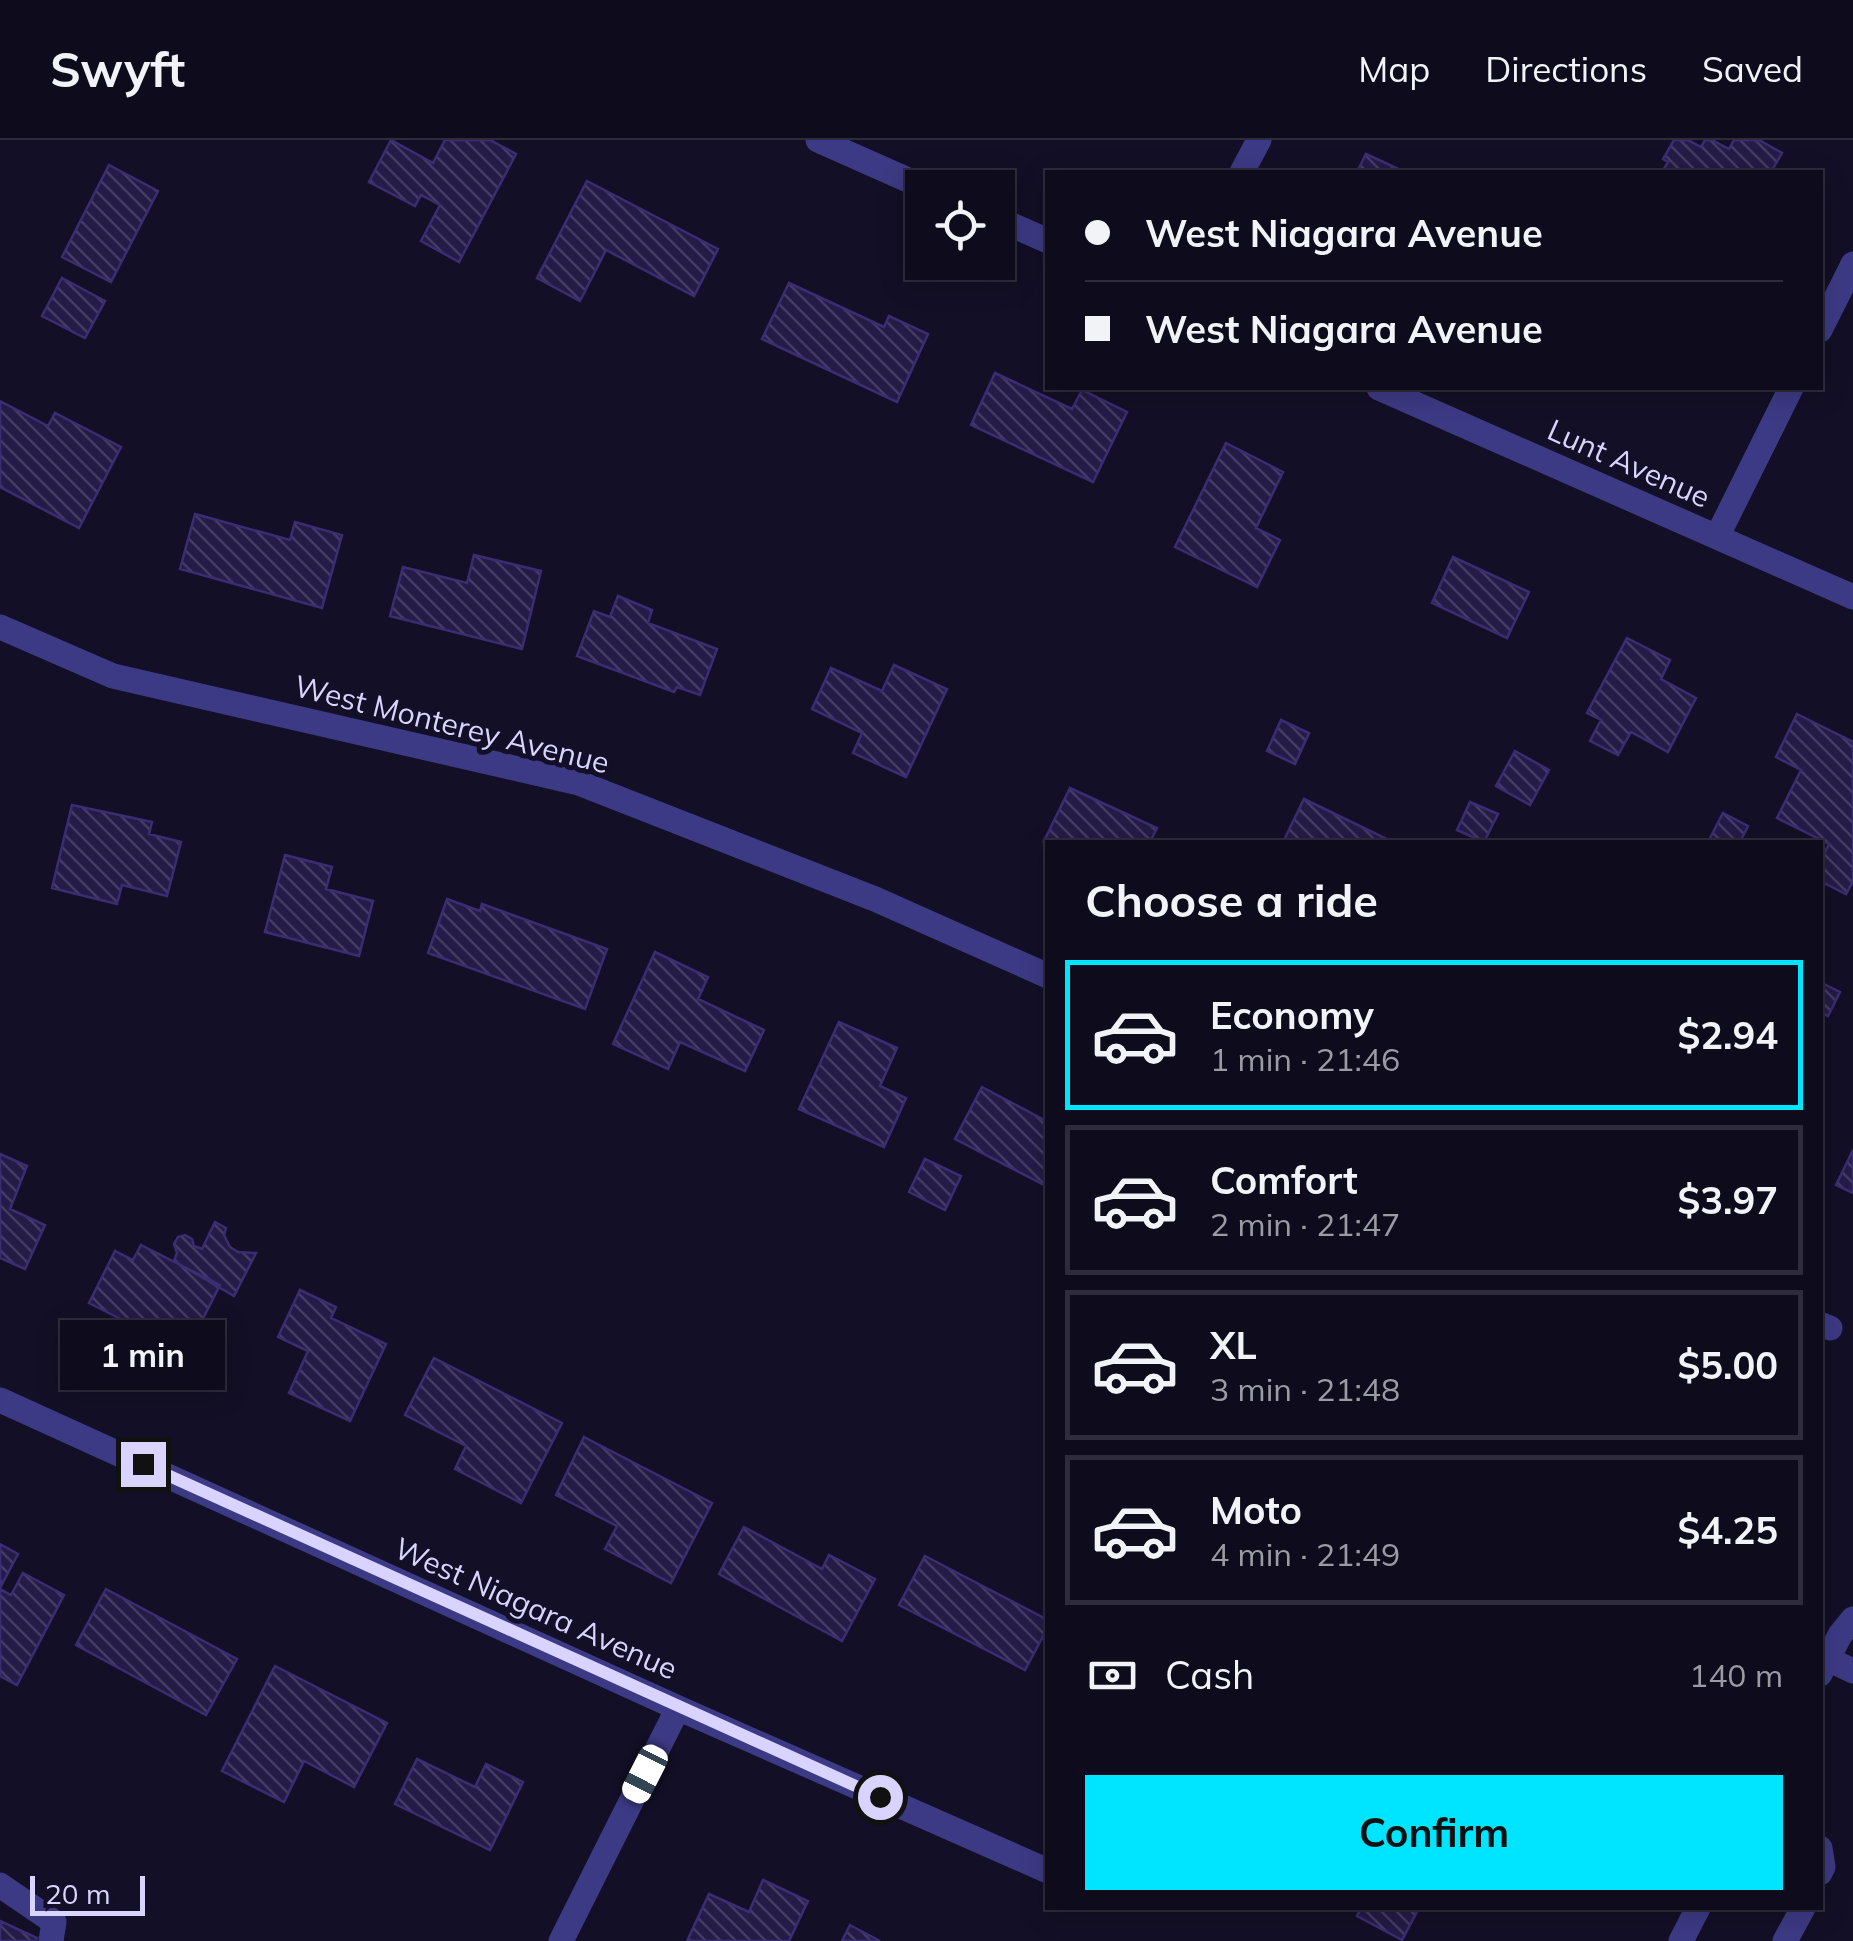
<!DOCTYPE html>
<meta charset="utf-8">
<style>
body{margin:0;font-family:Mulish,sans-serif;background:#1c1929;color:#f1f3f6;height:100vh;display:flex;flex-direction:column;font-size:38px;white-space:nowrap}
*{box-sizing:border-box;margin:0}
p{font-size:32px;color:#9b9ba3}
.icon{flex:none;width:55px;height:55px;fill:none;stroke:currentColor;stroke-width:2;stroke-linecap:round;stroke-linejoin:round}
.map{position:relative;flex:1;overflow:hidden}
.panel{position:absolute;left:1045px;top:700px;width:778px;height:1070px;display:flex;flex-direction:column;background:#0e0b1c;border-radius:0px;box-shadow:0 5px 25px #0003,0 0 0 2px #2e2b3b}
.panel>*{flex:none}
.top-card{position:absolute;left:1045px;top:30px;width:778px;height:220px;border-radius:0px;box-shadow:0 5px 25px #0003,0 0 0 2px #2e2b3b;display:grid;align-content:center;height:220px;padding:0 40px;background:#0e0b1c}
.controls{position:absolute;left:905px;top:30px;display:grid;gap:20px}
.controls a{display:grid;place-items:center;width:110px;height:110px;border-radius:0px;background:#0e0b1c;box-shadow:0 5px 25px #0003,0 0 0 2px #2e2b3b;font-size:50px}
.scale{position:absolute;left:30px;bottom:25px;width:115px;box-sizing:border-box;padding-left:10px;border:5px solid #d9d4ff;border-top:0;font-size:28px;line-height:35px;white-space:nowrap;color:#d9d4ff;-webkit-text-stroke:8px #130f26;paint-order:stroke}
.end{position:absolute;width:45px;height:45px;margin:-22px;border:12px solid #d9d4ff;background:#111;box-shadow:0 0 0 5px #111}
.from{border-radius:50%}
.bubble{position:absolute;height:70px;border-radius:0px;background:#0e0b1c;box-shadow:0 5px 25px #0003,0 0 0 2px #2e2b3b;font-size:32px;font-weight:700;line-height:70px;text-align:center}
.car{position:absolute;width:30px;height:60px;margin:-30px -15px;border-radius:12px;box-shadow:0 0 8px 2px #0007;background:linear-gradient(#fff 24%,#345 0 40%,#fff 0 76%,#345 0 86%,#fff 0)}
.top-card b{display:flex;align-items:center;gap:35px;height:95px;font-size:38px}
.top-card b+b{border-top:2px solid #2e2b3b}
.top-card i{width:25px;height:25px;background:#f1f3f6}
ul{padding:0;list-style:none}
li{display:flex;align-items:center;gap:30px;height:150px;margin:0 20px 15px;padding:0 20px;border:5px solid #2e2b3b;border-radius:0px}
li div{flex:1}
li b{display:block;font-size:38px}
li em{font-style:normal;font-weight:700}
li.on{border-color:#00e5ff}
li>.icon{width:90px;height:90px;stroke-width:1.5}
h2{padding:0 40px;font-size:45px;line-height:120px}
.pay{display:flex;align-items:center;gap:25px;height:110px;padding:0 40px;font-size:38px}
.pay p{margin-inline-start:auto}
.button{display:flex;gap:20px;margin-top:auto;padding:20px 40px}
.button a{flex:1;height:115px;border-radius:0px;background:#00e5ff;color:#111;font-size:40px;font-weight:700;line-height:115px;text-align:center}
header{display:flex;align-items:center;gap:60px;box-sizing:border-box;height:140px;padding:0 50px;background:#0e0b1c;border-bottom:2px solid #2e2b3b}
header strong{font-size:48px}
nav{display:flex;gap:55px;margin-inline-start:auto;font-size:35px}
.map>svg:first-child{display:block}
.building{fill:url(#building-back-hatch);stroke:#3b2d73;stroke-width:2.5}
.lines{fill:none;stroke-linecap:round;stroke-linejoin:round}
.minor{stroke:#3d3a85;stroke-width:25}
.route{stroke:#d9d4ff;stroke-width:12}
.labels{text-anchor:middle;dominant-baseline:central;stroke-width:10;stroke-linejoin:round;paint-order:stroke}
.street-label{font-size:30px;fill:#d9d4ff;stroke:#130f26}
</style>
<header>
<strong>Swyft</strong>
<nav><a>Map</a><a>Directions</a><a>Saved</a></nav>
</header>
<div class="map">
<svg width="1853" height="1801" viewBox="0 0 1853 1801">
<defs>
<pattern id="building-back-hatch" width="6" height="6" patternUnits="userSpaceOnUse" patternTransform="scale(2.5)"><rect width="6" height="6" fill="#241b47"/><path d="M-1 5l2 2M0 0l6 6M5-1l2 2" fill="none" stroke="#433b63"/></pattern>
</defs>
<rect width="100%" height="100%" fill="#130f26"/>
<path class="building" d="M391,0L433,23L445,0H490L516,14L459,122L421,101L440,65L421,55L415,66L369,42Z
M1674,0H1688L1701,7L1705,0H1712L1729,9L1734,0H1759L1782,13L1771,32H1662L1668,22L1663,19Z
M1366,14L1405,32H1357Z
M109,25L158,51L111,142L62,117Z
M587,41L718,109L694,156L606,110L580,161L537,138Z
M62,138L105,161L85,198L42,176Z
M789,143L884,187L889,176L928,194L897,262L762,199Z
M995,233L1072,269L1082,250L1127,272L1093,342L971,285Z
M0,261L48,286L55,273L121,307L79,388L0,347Z
M1226,303L1283,332L1256,388L1280,400L1257,447L1175,407Z
M195,374L290,400L295,382L342,395L322,468L180,429Z
M474,415L541,431L522,509L390,476L403,427L467,443Z
M1453,417L1529,452L1507,498L1432,463Z
M618,456L652,470L648,483L717,509L700,555L677,547L674,552L577,516L594,471L610,477Z
M1627,498L1670,520L1661,539L1696,558L1668,612L1631,592L1618,615L1590,601L1601,580L1587,573Z
M894,525L947,549L906,637L853,613L862,593L812,569L831,528L882,551Z
M1797,574L1853,602V741L1846,754L1820,741V721L1829,704L1777,678L1801,630L1776,617Z
M1281,580L1309,593L1295,624L1267,611Z
M1515,611L1549,630L1530,665L1496,646Z
M1070,648L1157,688L1150,702L1044,701Z
M1304,659L1387,699L1385,702H1283Z
M1470,662L1498,674L1484,702L1457,690Z
M72,665L152,682L149,694L181,702L167,756L122,745L117,764L52,748Z
M1723,673L1748,686L1740,702H1708Z
M285,715L332,727L326,749L373,761L359,816L265,792Z
M447,759L480,771L482,764L607,809L585,869L428,813Z
M655,812L708,837L698,859L764,890L745,931L680,902L668,929L613,904Z
M1820,842L1840,852L1828,876L1820,872Z
M839,882L897,908L880,946L906,958L884,1007L799,969Z
M982,947L1048,982V1047L955,999Z
M1853,1010V1053L1836,1045Z
M0,1014L27,1026L10,1069L45,1085L25,1129L0,1118Z
M925,1019L961,1036L945,1070L909,1052Z
M215,1082L226,1088L224,1095L230,1107L238,1112L256,1113L234,1156L174,1121L177,1113L174,1104L178,1097L185,1095L192,1099L194,1106L202,1109Z
M141,1105L220,1145L186,1212L89,1163L115,1111L133,1120Z
M300,1150L336,1167L331,1178L386,1204L350,1281L289,1253L308,1211L278,1197Z
M434,1218L562,1283L521,1363L455,1329L466,1306L405,1275Z
M584,1297L712,1363L671,1443L605,1409L617,1386L556,1355Z
M744,1387L822,1429L829,1415L875,1439L842,1501L719,1434Z
M0,1404L18,1414L0,1448Z
M925,1416L1048,1480V1487L1025,1530L899,1465Z
M23,1433L64,1455L17,1545L0,1536V1449L11,1455Z
M106,1449L237,1519L206,1575L76,1505Z
M275,1526L387,1583L354,1647L304,1621L284,1662L222,1631Z
M417,1619L475,1647L486,1624L523,1642L490,1710L395,1664Z
M763,1740L808,1761L789,1801H687L709,1754L749,1772Z
M1361,1768H1419L1402,1800L1357,1776Z
M0,1781L37,1798L36,1801H0Z
M850,1785L880,1801H842Z"/>
<g class="lines">
<path class="minor" d="M818,0L926,48
M1242,32L1259,0
M998,79L1048,101
M1820,190L1853,124
M1379,248L1853,457
M1717,397L1791,248
M0,487L113,536L579,643L875,759L1048,836
M1820,1184L1830,1188
M0,1260L678,1568L1048,1731
M1828,1519L1853,1531
M1820,1534L1840,1495L1853,1479
M1820,1708L1823,1727L1820,1733
M0,1745L54,1782L51,1801
M561,1801L678,1568
M1681,1801L1698,1768
M1785,1801L1803,1768"/>
</g>
<g class="lines">
<path class="route" d="M143,1324L880,1657"/>
</g>
<g class="labels">
<g class="street-label">
<text transform="translate(1629 323) rotate(24)">Lunt Avenue</text>
<text transform="translate(452 584) rotate(14)">West Monterey Avenue</text>
<text transform="translate(536 1468) rotate(24)">West Niagara Avenue</text>
</g>
</g>
</svg>
<div class="controls">
<a><svg class="icon" aria-label="locate" viewBox="0 0 24 24"><circle cx="12" cy="12" r="6"/><path d="M12 2v4M12 18v4M2 12h4M18 12h4"/></svg></a>
</div>
<div class="scale">20 m</div>
<i class="end from" style="left:880px;top:1657px"></i>
<i class="end" style="left:143px;top:1324px"></i>
<div class="bubble" style="left:60px;top:1180px;width:165px">1 min</div>
<i class="car" style="left:645px;top:1634px;rotate:207deg"></i>
<div class="top-card">
<b><i class="from"></i>West Niagara Avenue</b>
<b><i></i>West Niagara Avenue</b>
</div>
<section class="panel">
<h2>Choose a ride</h2>
<ul>
<li class="on"><svg class="icon" aria-label="car" viewBox="0 0 24 24"><path d="M5 17H2v-5l4-1 3-4h7l3 4 3 1v5h-3M9 17h6M6 11h13"/><circle cx="7" cy="17" r="2"/><circle cx="17" cy="17" r="2"/></svg><div><b>Economy</b><p>1 min · 21:46</p></div><em>$2.94</em></li>
<li><svg class="icon" aria-label="car" viewBox="0 0 24 24"><path d="M5 17H2v-5l4-1 3-4h7l3 4 3 1v5h-3M9 17h6M6 11h13"/><circle cx="7" cy="17" r="2"/><circle cx="17" cy="17" r="2"/></svg><div><b>Comfort</b><p>2 min · 21:47</p></div><em>$3.97</em></li>
<li><svg class="icon" aria-label="car" viewBox="0 0 24 24"><path d="M5 17H2v-5l4-1 3-4h7l3 4 3 1v5h-3M9 17h6M6 11h13"/><circle cx="7" cy="17" r="2"/><circle cx="17" cy="17" r="2"/></svg><div><b>XL</b><p>3 min · 21:48</p></div><em>$5.00</em></li>
<li><svg class="icon" aria-label="car" viewBox="0 0 24 24"><path d="M5 17H2v-5l4-1 3-4h7l3 4 3 1v5h-3M9 17h6M6 11h13"/><circle cx="7" cy="17" r="2"/><circle cx="17" cy="17" r="2"/></svg><div><b>Moto</b><p>4 min · 21:49</p></div><em>$4.25</em></li>
</ul>
<div class="pay"><svg class="icon" aria-label="cash" viewBox="0 0 24 24"><path d="M3 7h18v10H3z"/><circle cx="12" cy="12" r="2"/></svg>Cash<p>140 m</p></div>
<div class="button"><a>Confirm</a></div>
</section>
</div>
